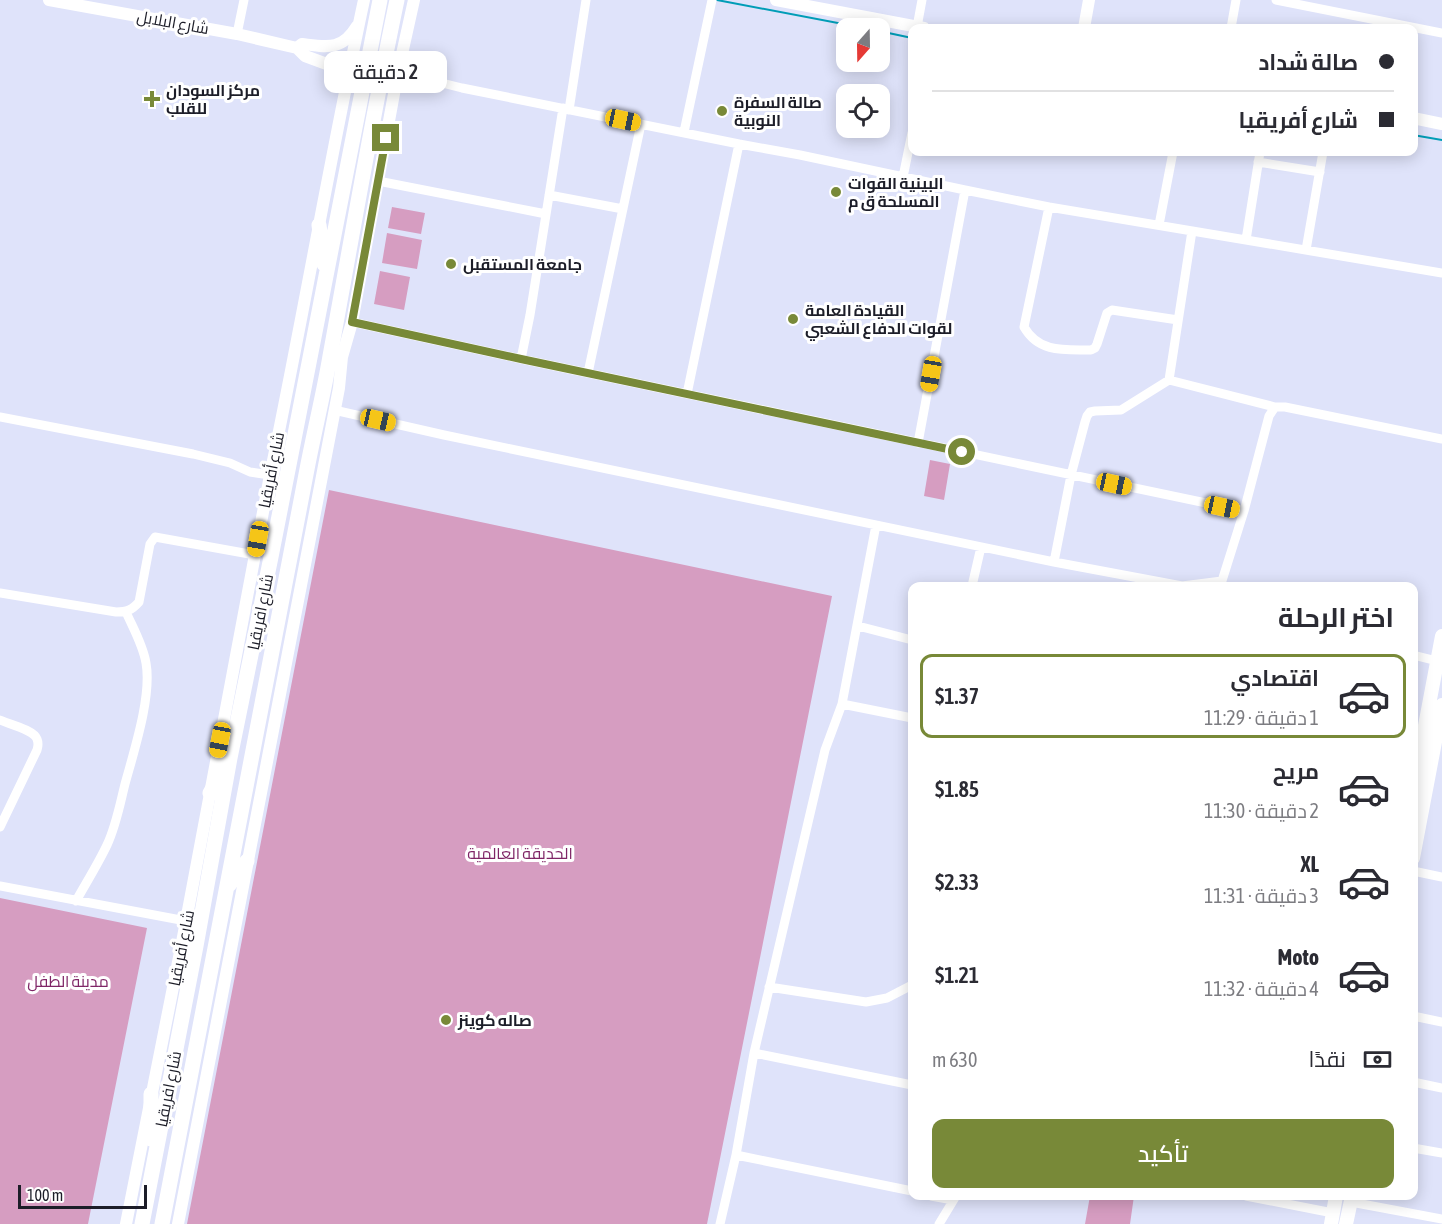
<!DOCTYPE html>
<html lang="ar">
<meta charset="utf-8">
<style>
body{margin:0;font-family:"Asap Condensed",Cairo,sans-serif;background:#f7f7f7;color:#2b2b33;direction:rtl;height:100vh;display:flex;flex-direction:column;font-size:22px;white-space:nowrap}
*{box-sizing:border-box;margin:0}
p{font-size:20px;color:#7c7c81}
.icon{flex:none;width:33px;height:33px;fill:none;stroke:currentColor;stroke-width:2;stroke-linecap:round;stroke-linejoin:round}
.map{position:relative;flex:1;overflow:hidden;direction:ltr}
.panel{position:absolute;left:908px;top:582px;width:510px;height:618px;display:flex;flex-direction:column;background:#fff;border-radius:12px;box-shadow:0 3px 15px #0003;direction:rtl}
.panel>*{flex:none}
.guide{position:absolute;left:908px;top:24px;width:510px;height:132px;border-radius:12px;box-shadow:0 3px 15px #0003;direction:rtl;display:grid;align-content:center;height:132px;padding:0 24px;background:#fff}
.needle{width:39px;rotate:200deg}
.tools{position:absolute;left:836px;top:18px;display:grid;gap:12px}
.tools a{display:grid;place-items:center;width:54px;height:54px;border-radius:12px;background:#fff;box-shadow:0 3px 15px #0003;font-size:30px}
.scale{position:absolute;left:18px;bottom:15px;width:129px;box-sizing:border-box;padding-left:6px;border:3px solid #1c1d28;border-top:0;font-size:16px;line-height:21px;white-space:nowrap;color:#1c1d28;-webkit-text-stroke:4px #fff;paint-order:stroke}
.end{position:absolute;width:27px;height:27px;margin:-14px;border:8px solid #788938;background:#fff;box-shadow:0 0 0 3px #fff}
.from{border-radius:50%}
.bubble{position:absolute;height:42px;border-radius:12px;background:#fff;box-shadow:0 3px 15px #0003;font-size:20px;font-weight:600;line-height:42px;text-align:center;direction:rtl}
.car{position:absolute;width:18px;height:36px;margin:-18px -9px;border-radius:8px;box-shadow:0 0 4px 2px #0007;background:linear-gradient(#f5c518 24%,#345 0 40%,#f5c518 0 76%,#345 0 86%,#f5c518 0)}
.guide b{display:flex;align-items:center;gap:21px;height:57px;font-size:22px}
.guide b+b{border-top:2px solid #e1e1e2}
.guide i{width:15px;height:15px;background:#2b2b33}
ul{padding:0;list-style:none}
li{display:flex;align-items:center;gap:18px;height:84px;margin:0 12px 9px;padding:0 12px;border:3px solid transparent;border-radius:12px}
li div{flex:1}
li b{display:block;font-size:22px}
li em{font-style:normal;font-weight:600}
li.active{border-color:#788938}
li>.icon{width:54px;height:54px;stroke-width:1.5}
h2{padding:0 24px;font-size:27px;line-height:72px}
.pay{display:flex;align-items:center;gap:15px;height:66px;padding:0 24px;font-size:22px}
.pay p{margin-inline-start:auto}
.action{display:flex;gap:12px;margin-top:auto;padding:12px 24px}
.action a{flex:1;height:69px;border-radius:12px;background:#788938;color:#fff;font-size:24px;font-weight:600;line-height:69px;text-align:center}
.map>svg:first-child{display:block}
.green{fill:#d69dc1}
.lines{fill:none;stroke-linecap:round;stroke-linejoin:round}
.stream{stroke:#009db7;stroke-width:2}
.minor{stroke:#fff;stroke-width:9}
.tertiary{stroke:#fff;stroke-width:12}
.secondary{stroke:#fff;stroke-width:14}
.trunk{stroke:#fff;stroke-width:15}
.route{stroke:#788938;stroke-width:8}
.poi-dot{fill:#788938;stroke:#fff;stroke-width:2}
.labels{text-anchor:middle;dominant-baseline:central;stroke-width:6;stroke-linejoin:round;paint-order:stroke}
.street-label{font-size:16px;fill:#1c1d28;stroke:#fff}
.poi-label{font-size:16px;font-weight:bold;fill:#1c1d28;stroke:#fff;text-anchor:start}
.park-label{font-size:16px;fill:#7f2566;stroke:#fff}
</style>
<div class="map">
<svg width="1442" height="1224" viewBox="0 0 1442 1224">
<rect width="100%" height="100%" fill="#dfe3fa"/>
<path class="green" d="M392,207L425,213L421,234L388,228Z
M387,233L422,240L417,269L382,263Z
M380,271L410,277L404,310L374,304Z
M930,460L950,464L944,500L924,496Z
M329,490L832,596L707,1224H187Z
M0,898L147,928L88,1224H0Z
M1090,1196H1134L1130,1224H1085Z"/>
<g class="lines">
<path class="stream" d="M717,0L864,28
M879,31L912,38
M1413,135L1442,140"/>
<path class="minor" d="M1276,0L1442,33
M917,27L922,0
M1231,28L1236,0
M237,34L244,0
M398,72L462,88L739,144L800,155L965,190L1049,207L1246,240L1260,152
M569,110L586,0
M684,132L712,0
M1258,162L1320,172
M903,177L912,133
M378,181L546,214
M549,195L623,209
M1049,207L1024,327C1039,353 1064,350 1091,350L1095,348L1097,344L1107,313L1112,310L1178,320
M1159,225L1173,152
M1246,240L1442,273
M1306,250L1323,152
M352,322L521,359L1244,511
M521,359L530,315L563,108
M588,373L641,124
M1169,380L1192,231
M687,394L739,144
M334,410L444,435L1054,562L1182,586L1222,581
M0,417L193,454L230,463L250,472L270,475
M918,443L965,190
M1054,562L1071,475L1085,422L1087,416L1090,412L1095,411L1121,410L1169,380L1275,407
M1221,584L1244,511L1269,416L1275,407H1285L1442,439
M972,586L981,547
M0,593L116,612C127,612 132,610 139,602L150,544L155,537L255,555
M858,626L912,640
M1413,655L1437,661
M842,704L912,718
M0,720C9,724 34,730 37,739C39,744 38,746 37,750L0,827
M1413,871L1442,877
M0,886L186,921
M76,901C86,883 98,864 107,845C116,826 120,804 125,784C134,751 152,696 146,663C143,645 133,628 126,612
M769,987L866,1002L887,998L912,985
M1413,1016L1442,1022
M754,1053L912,1085
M1413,1082L1442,1088
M1413,1148L1442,1153
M736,1155L912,1191
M931,1196L953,1200
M1246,1196L1333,1213
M1351,1202L1442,1219
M720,1224L736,1155L754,1053L825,750L842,704L876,525
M939,1224L956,1196"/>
<path class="tertiary" d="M49,0L237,34L297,48L305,56L332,66L339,72L346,83
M776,0L924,28
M1084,28L1089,0
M297,48L302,44C327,47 342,51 357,26
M1413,118L1442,124
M126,1224L183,937L270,475C303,317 330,158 364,0
M178,1224L339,388L342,357L352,322L398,72L414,0"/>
<path class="secondary" d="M1413,789L1442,636
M1413,858L1442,705
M1331,1224L1336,1196
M1346,1224L1352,1196"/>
<path class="trunk" d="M319,225L324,264
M210,793L224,769
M229,885L247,861
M151,1139V1094
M142,1224L196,946L230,758L271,557L380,0
M162,1224L308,464C315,428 324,392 330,356C352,237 372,118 397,0"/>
</g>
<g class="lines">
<path class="route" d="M386,138L352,322L521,359L962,452"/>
</g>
<g class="poi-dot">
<path d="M149 90h6v6h6v6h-6v6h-6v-6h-6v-6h6z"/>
<circle cx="722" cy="111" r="6"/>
<circle cx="836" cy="192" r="6"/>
<circle cx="451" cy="264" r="6"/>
<circle cx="793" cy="319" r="6"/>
<circle cx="446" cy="1020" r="6"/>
</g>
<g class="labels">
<g class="street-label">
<text transform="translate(173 22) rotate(10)">شارع البلابل</text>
<text transform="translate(271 470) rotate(-79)">شارع أفريقيا</text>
<text transform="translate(260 612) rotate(-79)">شارع افريقيا</text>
<text transform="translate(181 948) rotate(-79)">شارع أفريقيا</text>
<text transform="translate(168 1089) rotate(-79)">شارع افريقيا</text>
</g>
<g class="poi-label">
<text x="166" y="90">مركز السودان<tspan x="166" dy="18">للقلب</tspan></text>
<text x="734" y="102">صالة السفرة<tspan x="734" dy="18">النوبية</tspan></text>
<text x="848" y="183">البينية القوات<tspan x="848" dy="18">المسلحة ق م</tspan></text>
<text x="463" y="264">جامعة المستقبل</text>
<text x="805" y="310">القيادة العامة<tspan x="805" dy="18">لقوات الدفاع الشعبي</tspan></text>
<text x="458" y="1020">صاله كوينز</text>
</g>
<g class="park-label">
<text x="520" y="853">الحديقة العالمية</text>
<text x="68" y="981">مدينة الطفل</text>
</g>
</g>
</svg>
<div class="tools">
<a><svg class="needle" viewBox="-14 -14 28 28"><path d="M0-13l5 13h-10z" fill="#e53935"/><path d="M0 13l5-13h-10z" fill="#7c7c81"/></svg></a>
<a><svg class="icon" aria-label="locate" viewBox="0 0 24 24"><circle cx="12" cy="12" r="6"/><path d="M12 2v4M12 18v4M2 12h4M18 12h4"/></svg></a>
</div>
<div class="scale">100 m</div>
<i class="end from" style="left:962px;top:452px"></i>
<i class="end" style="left:386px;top:138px"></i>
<div class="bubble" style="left:324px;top:51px;width:123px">2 دقيقة</div>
<i class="car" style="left:623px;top:120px;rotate:102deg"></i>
<i class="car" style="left:931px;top:374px;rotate:190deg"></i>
<i class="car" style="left:378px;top:420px;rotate:103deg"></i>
<i class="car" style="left:1114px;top:484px;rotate:102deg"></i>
<i class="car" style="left:1222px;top:507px;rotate:102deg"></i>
<i class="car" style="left:258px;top:539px;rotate:190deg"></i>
<i class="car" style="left:220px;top:740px;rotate:191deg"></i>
<div class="guide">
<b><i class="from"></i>صالة شداد</b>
<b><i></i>شارع أفريقيا</b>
</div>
<section class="panel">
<h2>اختر الرحلة</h2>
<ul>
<li class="active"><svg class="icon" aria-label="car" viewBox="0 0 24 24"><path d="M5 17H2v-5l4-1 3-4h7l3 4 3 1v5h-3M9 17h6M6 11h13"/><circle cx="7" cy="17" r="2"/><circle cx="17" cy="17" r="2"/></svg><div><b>اقتصادي</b><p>1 دقيقة · 11:29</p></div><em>$1.37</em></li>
<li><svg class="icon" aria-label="car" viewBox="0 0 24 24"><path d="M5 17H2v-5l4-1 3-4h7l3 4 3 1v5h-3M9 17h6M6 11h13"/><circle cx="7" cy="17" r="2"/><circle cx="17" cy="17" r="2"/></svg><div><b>مريح</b><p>2 دقيقة · 11:30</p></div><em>$1.85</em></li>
<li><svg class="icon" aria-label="car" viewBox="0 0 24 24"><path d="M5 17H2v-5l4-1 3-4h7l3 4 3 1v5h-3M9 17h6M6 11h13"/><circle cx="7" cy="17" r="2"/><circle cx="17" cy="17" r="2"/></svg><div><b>XL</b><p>3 دقيقة · 11:31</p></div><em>$2.33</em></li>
<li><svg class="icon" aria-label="car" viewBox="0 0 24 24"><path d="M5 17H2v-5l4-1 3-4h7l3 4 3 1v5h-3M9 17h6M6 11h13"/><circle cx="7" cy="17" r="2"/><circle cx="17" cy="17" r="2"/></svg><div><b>Moto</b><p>4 دقيقة · 11:32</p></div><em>$1.21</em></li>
</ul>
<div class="pay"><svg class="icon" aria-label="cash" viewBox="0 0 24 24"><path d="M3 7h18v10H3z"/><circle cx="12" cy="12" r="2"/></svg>نقدًا<p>630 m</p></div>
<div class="action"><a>تأكيد</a></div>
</section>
</div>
